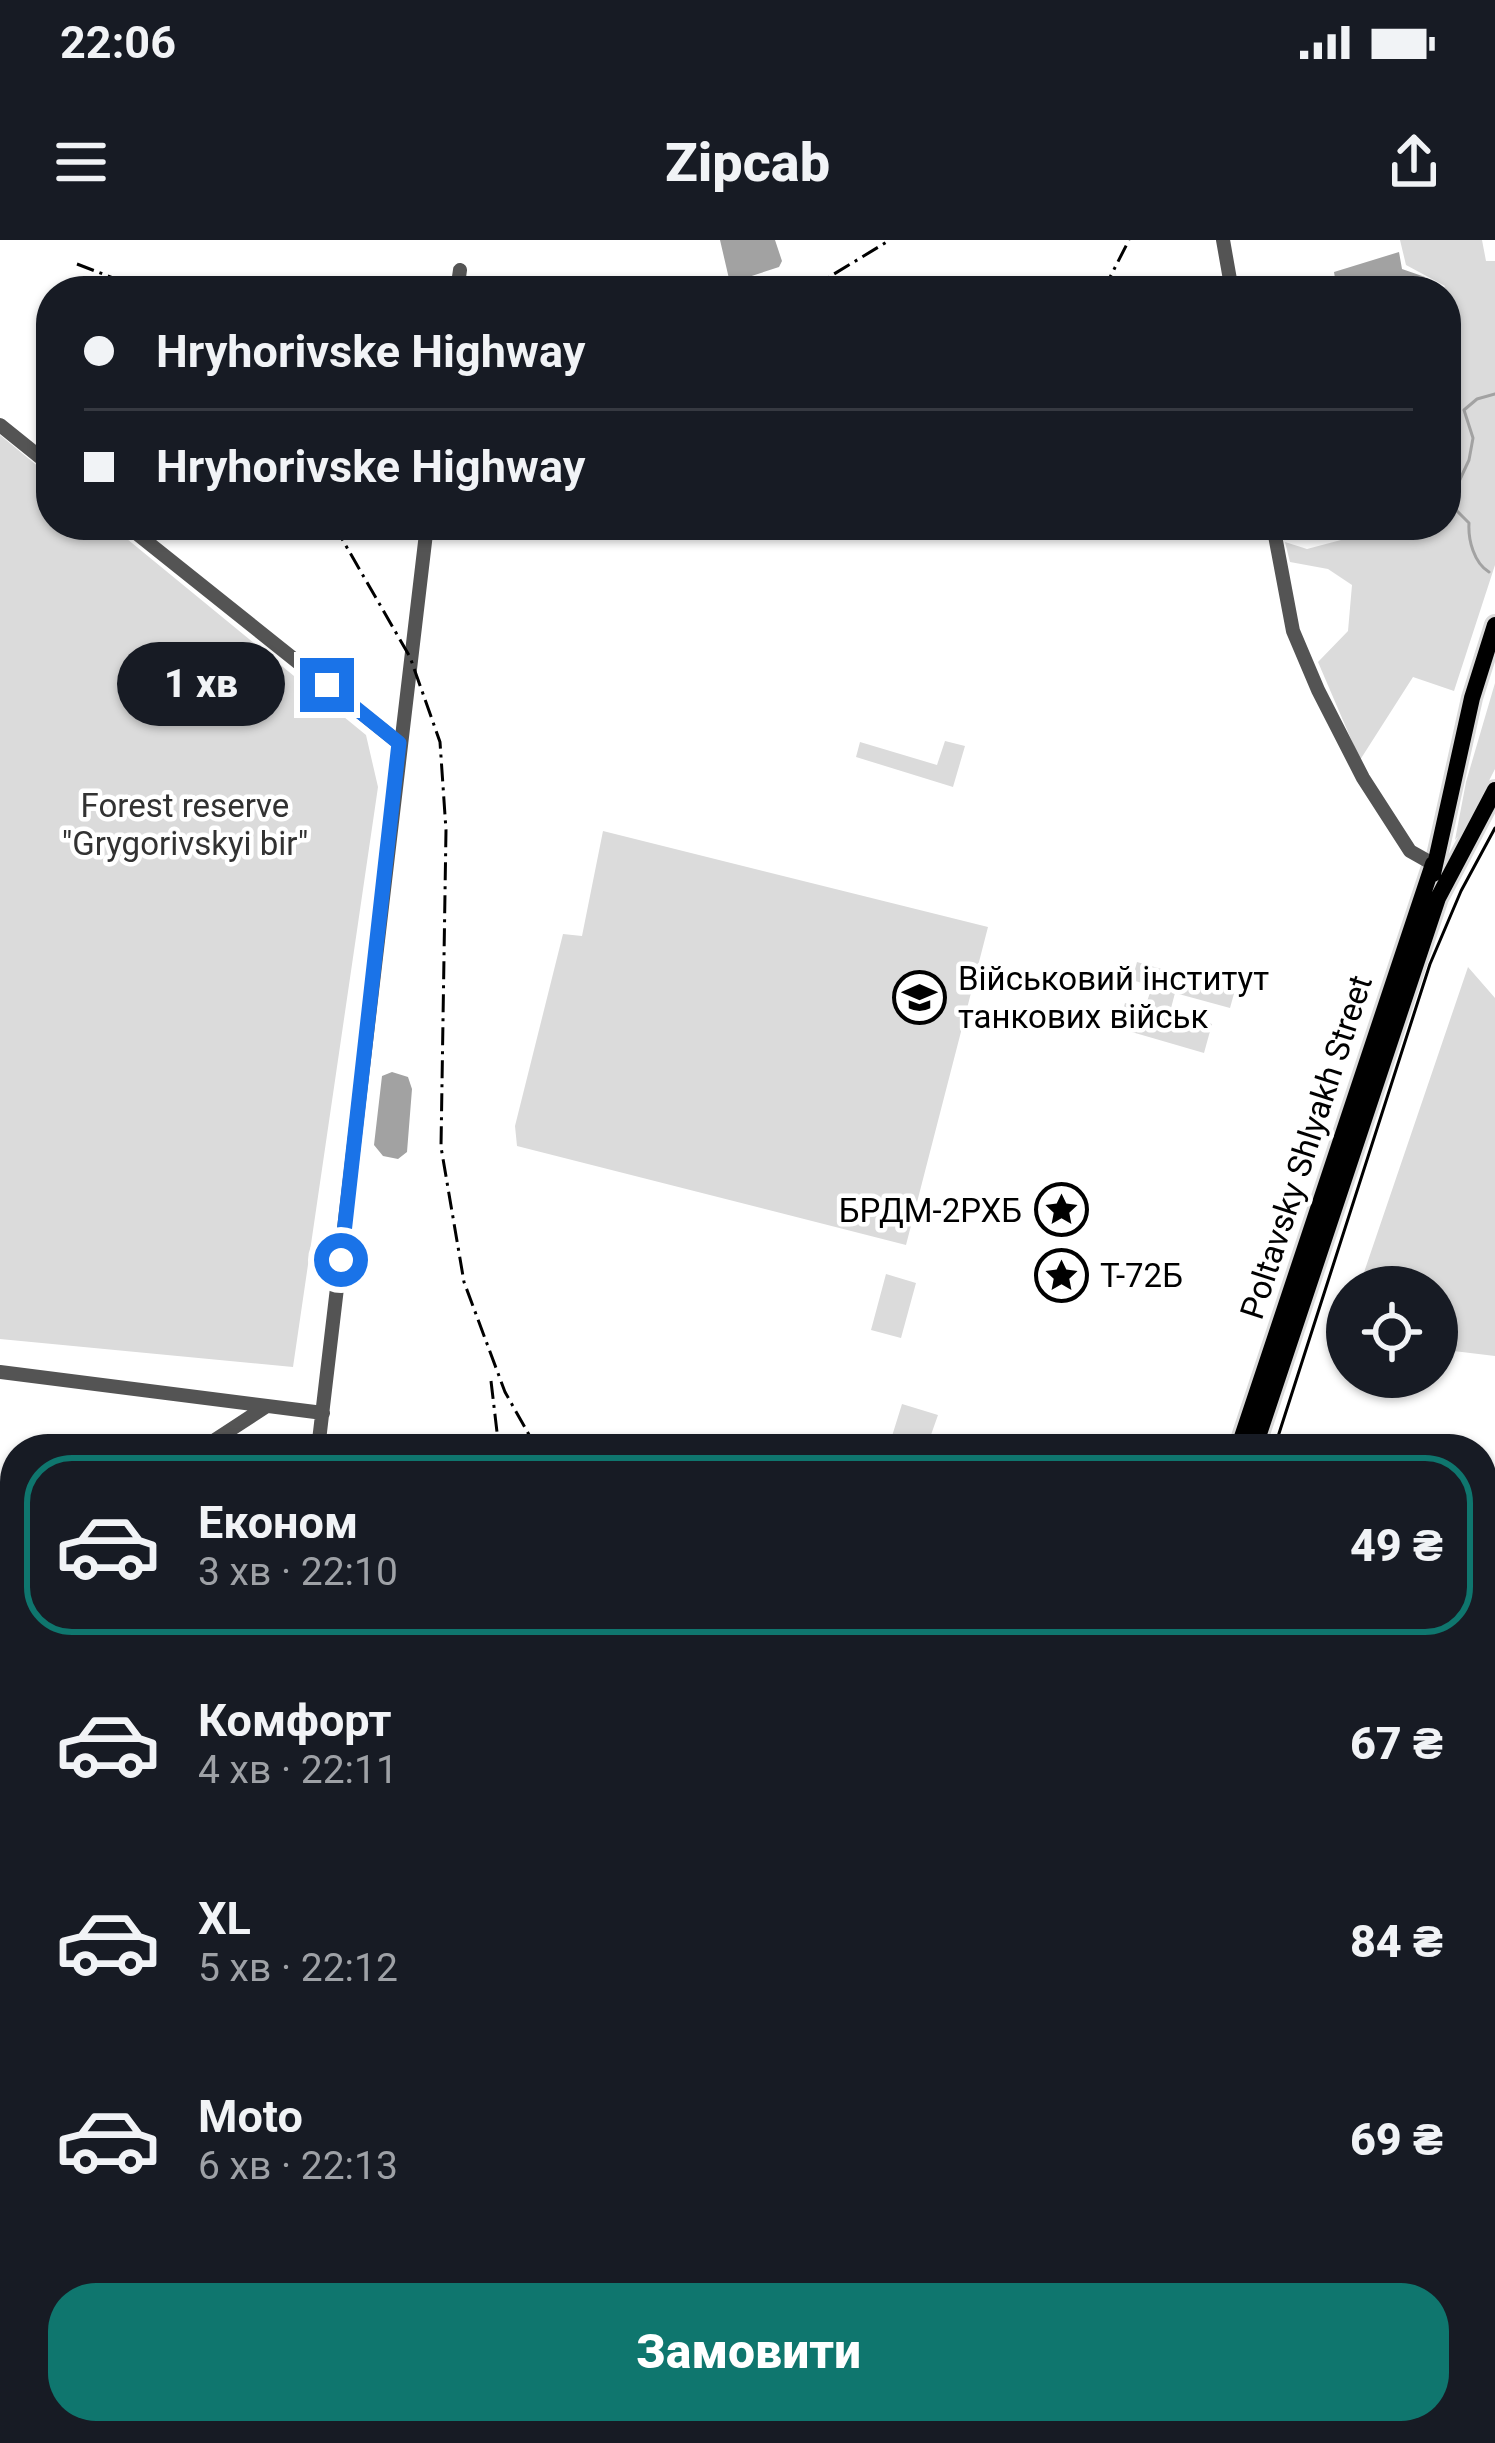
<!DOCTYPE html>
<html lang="uk">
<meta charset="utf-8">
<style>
body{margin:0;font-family:Roboto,sans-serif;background:#20242c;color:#f1f3f6;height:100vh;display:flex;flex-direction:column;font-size:45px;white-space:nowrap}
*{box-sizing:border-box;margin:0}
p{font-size:39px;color:#9ea1a6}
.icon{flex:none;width:66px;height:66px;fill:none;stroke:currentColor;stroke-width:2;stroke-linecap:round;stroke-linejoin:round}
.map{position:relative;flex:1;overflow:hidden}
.sheet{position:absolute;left:0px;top:1194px;width:1497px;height:1011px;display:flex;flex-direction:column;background:#171b24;border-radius:48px 48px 0 0;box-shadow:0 3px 9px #0004}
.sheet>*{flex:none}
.guide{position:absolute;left:36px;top:36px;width:1425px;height:264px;border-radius:48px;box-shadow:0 3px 9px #0004;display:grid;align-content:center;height:264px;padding:0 48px;background:#171b24}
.controls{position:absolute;left:1326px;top:1026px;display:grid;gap:24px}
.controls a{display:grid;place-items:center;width:132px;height:132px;border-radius:50%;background:#171b24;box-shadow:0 3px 9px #0004;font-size:60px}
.end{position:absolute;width:54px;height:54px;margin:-27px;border:15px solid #1a73e8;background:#fff;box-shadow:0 0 0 6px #fff}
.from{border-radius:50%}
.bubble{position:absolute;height:84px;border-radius:42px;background:#171b24;box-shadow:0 3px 9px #0004;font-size:39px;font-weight:800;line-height:84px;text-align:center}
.guide b{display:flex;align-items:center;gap:42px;height:114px;font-size:45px}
.guide b+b{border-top:3px solid #363941}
.guide i{width:30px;height:30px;background:#f1f3f6}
ul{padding:21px 0 0;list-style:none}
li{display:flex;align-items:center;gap:36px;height:180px;margin:0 24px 18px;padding:0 24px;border:6px solid transparent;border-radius:48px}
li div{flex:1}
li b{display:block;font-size:45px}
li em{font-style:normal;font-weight:800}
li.selected{border-color:#0f766e}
li>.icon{width:108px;height:108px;stroke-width:1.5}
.button{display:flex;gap:24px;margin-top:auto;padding:24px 48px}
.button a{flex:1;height:138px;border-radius:48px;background:#0f766e;color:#fff;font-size:48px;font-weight:800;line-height:138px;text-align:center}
.status{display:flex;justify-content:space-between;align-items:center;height:84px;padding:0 60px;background:#171b24;direction:ltr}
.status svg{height:33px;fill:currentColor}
header{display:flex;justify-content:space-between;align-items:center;height:156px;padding:0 48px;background:#171b24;font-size:54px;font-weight:800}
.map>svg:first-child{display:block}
.green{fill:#dbdbdb}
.water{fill:#a2a2a2}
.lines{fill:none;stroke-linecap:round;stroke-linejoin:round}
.stream{stroke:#a2a2a2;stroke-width:3}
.major-casing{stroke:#dbdbdb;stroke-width:22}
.minor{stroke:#545454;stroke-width:14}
.major{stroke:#000;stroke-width:16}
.tram{stroke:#000;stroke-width:3}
.rail{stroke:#000;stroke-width:3;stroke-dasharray:18 6 3 6;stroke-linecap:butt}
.route{stroke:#1a73e8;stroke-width:15}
.labels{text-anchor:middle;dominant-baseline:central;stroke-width:9;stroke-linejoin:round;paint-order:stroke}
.park-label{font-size:33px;fill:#323232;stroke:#fff}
.poi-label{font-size:33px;fill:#000;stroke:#fff;text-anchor:start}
.street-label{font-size:33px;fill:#000;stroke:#fff}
</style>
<div class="status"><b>22:06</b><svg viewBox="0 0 49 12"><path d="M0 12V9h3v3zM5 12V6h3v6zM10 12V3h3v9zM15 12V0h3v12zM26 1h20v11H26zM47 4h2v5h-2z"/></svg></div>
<header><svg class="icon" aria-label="menu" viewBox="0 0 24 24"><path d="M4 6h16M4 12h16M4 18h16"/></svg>Zipcab<svg class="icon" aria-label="share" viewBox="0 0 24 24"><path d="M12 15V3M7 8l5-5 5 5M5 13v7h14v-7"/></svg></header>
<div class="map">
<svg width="1495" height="2203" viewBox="0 0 1495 2203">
<rect width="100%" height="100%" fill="#fff"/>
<path class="green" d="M1400,0H1482L1486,21H1495V325L1454,451L1413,437L1360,520L1318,422L1348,391L1352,345L1328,329L1290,322L1285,302L1307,309L1341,300L1348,285H1446V51H1442L1445,46L1406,25Z
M0,195L51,237V285H110L366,495L378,547L293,1127L0,1099Z
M1495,443V529L1464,590L1455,600L1466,542Z
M945,501L965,506L953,547L856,517L860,502L937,525Z
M603,591L988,687L906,1005L517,906L515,886L563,694L582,696Z
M1137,722L1235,750L1230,768L1175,753L1170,772L1212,784L1204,813L1118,788L1125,763L1145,768L1152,746L1132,740Z
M1468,727L1495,758V1116L1437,1109V1047H1359Z
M886,1034L916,1043L901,1098L871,1090Z
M902,1164L938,1175L926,1209H888Z"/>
<path class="water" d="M720,0H775L782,21L779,27L730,43Z
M1399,12L1402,29L1425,37L1419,46H1386L1382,51H1337L1334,32Z
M392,832L408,837L412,849L407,912L398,919L383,916L374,905L382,836Z"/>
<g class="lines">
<path class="stream" d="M1489,332C1474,323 1468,300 1469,283L1449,263L1469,220L1473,198L1464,170L1477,159L1495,154"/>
<defs>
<path id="major" d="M1433,634L1472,458L1495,385
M1238,1209L1433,624
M1254,1209L1438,658L1495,550
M926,2203L930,2190
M942,2203L946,2190"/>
</defs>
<use href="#major" class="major-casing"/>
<path class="minor" d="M1223,0L1232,51
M457,51L460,30
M0,185L51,226
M126,285L399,503
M1273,285L1293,391L1318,450L1363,538L1410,611L1433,624
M0,1132L323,1173
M201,1209L267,1166
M318,1209L427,285
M0,1344L15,1334
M0,1408L15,1429
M1482,1423L1495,1427
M0,1694L15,1716
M1482,1697L1488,1699
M0,1765L15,1754
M0,2012L15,2032
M0,2133L15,2121
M191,2203L193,2190"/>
<use href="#major" class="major"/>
<path class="tram" d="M1274,1209L1430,724L1461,651L1495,588
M963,2203L967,2190"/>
<path class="rail" d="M77,24L147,51
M806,51L890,0
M1103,51L1129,0
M334,285L410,417L440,502L446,590L441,907L464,1042L505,1152L537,1209
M491,1141L499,1209"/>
</g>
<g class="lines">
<path class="route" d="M327,445L399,503L341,1020"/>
</g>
<defs>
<symbol id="university-ring" viewBox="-11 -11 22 22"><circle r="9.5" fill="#fff" stroke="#000" stroke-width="1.5"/><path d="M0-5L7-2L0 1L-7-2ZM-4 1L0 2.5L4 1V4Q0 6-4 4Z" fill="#000"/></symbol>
<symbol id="sight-ring" viewBox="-11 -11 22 22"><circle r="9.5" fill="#fff" stroke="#000" stroke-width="1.5"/><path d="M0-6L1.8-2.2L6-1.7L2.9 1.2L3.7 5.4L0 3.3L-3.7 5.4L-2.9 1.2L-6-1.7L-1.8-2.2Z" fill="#000"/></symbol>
</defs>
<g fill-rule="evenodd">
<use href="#university-ring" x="890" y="728" width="59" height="59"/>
<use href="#sight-ring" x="1032" y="940" width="59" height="59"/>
<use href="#sight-ring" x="1032" y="1006" width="59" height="59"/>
</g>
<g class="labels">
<g class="park-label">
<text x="185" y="565">Forest reserve<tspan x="185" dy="38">"Grygorivskyi bir"</tspan></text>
</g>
<g class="poi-label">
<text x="958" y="738">Військовий інститут<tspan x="958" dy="38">танкових військ</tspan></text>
<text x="1022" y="970" text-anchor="end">БРДМ-2РХБ</text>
<text x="1100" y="1035">Т-72Б</text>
</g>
<g class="street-label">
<text transform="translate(1306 907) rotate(-72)">Poltavsky Shlyakh Street</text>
</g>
</g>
</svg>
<div class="controls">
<a><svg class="icon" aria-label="locate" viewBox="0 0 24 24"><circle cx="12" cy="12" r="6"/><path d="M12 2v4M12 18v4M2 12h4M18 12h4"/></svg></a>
</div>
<i class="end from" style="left:341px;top:1020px"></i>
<i class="end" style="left:327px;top:445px"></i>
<div class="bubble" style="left:117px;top:402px;width:168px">1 хв</div>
<div class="guide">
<b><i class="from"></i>Hryhorivske Highway</b>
<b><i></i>Hryhorivske Highway</b>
</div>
<section class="sheet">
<ul>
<li class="selected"><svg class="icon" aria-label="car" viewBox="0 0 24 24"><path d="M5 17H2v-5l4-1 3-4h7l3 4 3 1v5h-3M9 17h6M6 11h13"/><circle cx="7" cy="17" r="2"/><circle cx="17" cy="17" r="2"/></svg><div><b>Економ</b><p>3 хв · 22:10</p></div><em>49 ₴</em></li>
<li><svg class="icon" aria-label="car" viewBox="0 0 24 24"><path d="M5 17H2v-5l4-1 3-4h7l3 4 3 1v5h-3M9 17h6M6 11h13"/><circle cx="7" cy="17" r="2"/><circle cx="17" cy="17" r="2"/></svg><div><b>Комфорт</b><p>4 хв · 22:11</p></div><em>67 ₴</em></li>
<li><svg class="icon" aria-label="car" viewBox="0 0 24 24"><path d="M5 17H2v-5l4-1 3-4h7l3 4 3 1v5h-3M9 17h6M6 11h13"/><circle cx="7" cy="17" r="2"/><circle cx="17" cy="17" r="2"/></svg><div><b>XL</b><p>5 хв · 22:12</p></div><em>84 ₴</em></li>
<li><svg class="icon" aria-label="car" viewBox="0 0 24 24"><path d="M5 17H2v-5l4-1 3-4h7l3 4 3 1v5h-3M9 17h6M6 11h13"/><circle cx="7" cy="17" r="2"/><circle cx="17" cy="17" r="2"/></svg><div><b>Moto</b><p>6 хв · 22:13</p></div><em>69 ₴</em></li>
</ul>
<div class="button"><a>Замовити</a></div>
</section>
</div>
